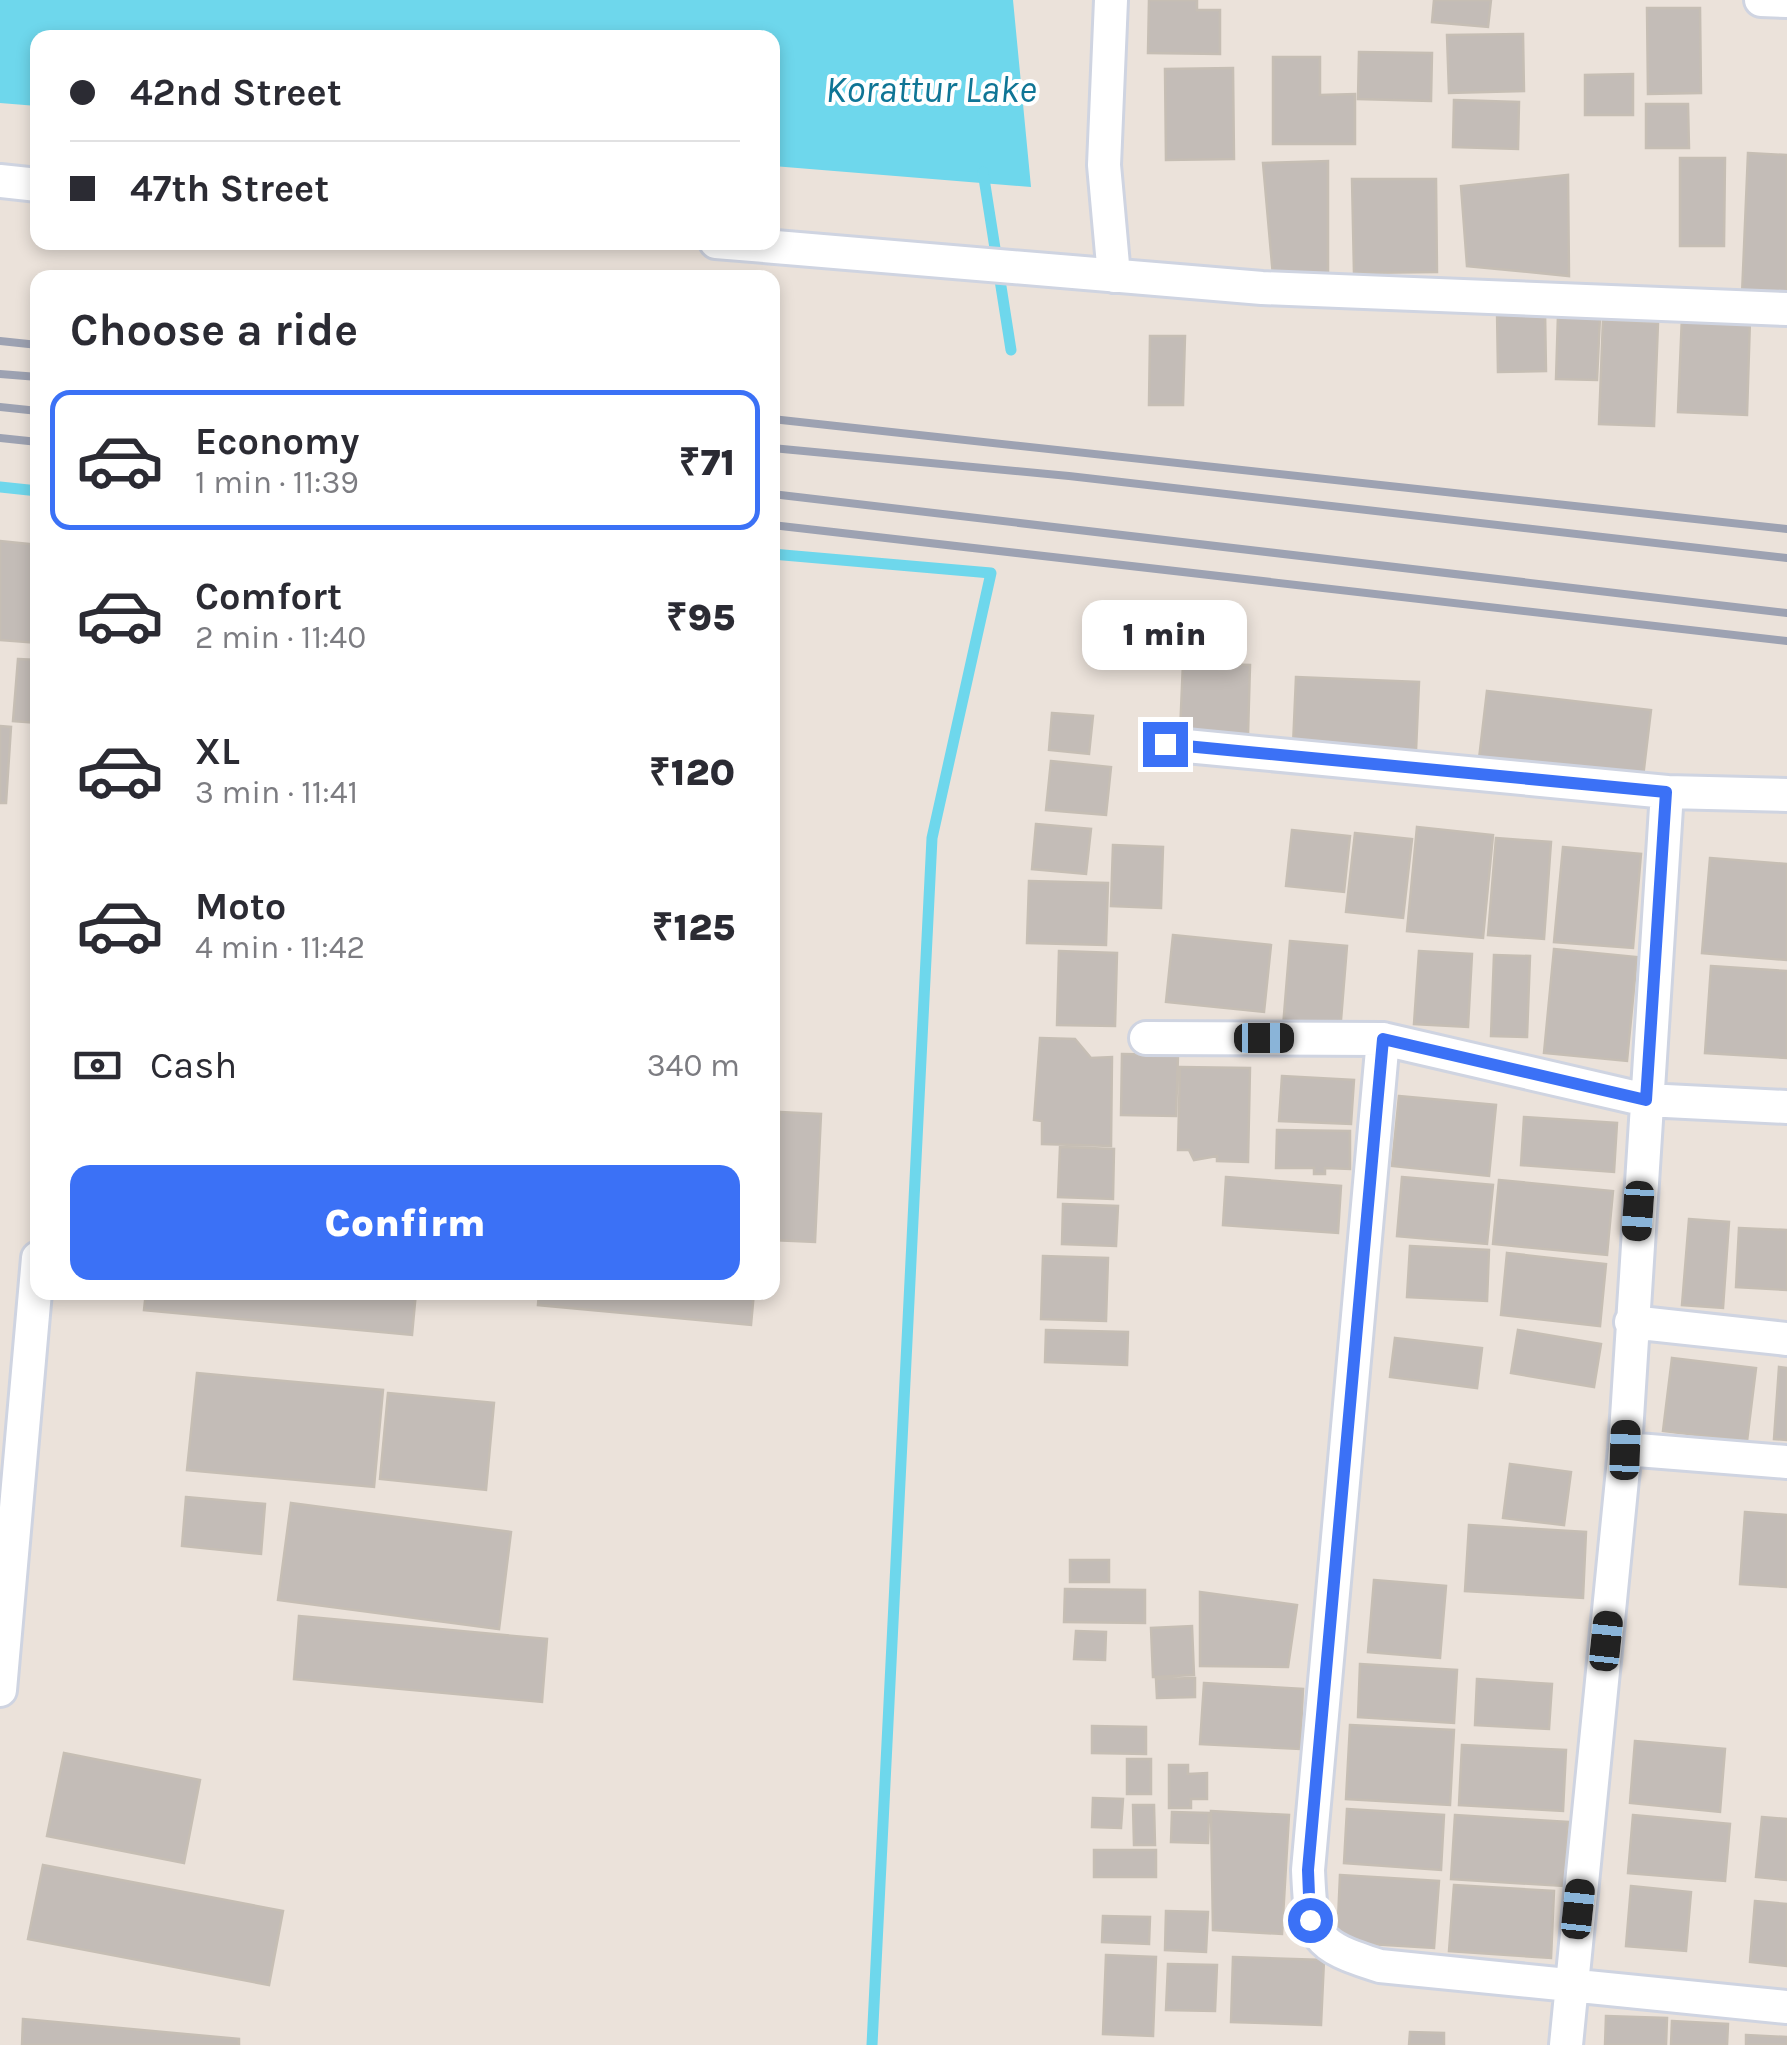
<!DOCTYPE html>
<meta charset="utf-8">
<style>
body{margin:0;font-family:Karla,sans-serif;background:#f7f7f7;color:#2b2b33;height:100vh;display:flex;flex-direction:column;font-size:38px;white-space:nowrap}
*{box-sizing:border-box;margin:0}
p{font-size:32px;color:#7c7c81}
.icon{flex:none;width:55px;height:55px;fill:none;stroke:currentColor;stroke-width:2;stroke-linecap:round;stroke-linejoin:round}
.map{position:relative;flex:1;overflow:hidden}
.side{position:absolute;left:30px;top:270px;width:750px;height:1030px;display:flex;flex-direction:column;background:#fff;border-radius:20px;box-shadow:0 5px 15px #0003}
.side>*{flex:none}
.guide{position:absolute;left:30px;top:30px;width:750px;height:220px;border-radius:20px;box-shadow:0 5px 15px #0003;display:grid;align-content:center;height:220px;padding:0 40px;background:#fff}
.end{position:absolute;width:45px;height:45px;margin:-22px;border:12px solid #3b71f6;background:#fff;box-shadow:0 0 0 5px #fff}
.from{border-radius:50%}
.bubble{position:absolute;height:70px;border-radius:20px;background:#fff;box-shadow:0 5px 15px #0003;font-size:32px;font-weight:800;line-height:70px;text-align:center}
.car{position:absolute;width:30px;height:60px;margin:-30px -15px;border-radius:12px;box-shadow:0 0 8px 2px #0007;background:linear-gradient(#222 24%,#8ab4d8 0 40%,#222 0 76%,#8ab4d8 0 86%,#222 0)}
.guide b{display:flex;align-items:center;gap:35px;height:95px;font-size:38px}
.guide b+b{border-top:2px solid #e1e1e2}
.guide i{width:25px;height:25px;background:#2b2b33}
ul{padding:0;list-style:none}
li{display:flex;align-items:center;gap:30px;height:140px;margin:0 20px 15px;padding:0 20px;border:5px solid transparent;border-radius:20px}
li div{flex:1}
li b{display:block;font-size:38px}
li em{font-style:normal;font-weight:800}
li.on{border-color:#3b71f6}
li>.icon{width:90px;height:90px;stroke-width:1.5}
h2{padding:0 40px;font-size:45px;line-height:120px}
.pay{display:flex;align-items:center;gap:25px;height:110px;padding:0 40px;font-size:38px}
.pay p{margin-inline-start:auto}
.primary-button{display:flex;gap:20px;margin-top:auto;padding:20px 40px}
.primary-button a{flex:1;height:115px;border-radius:20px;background:#3b71f6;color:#fff;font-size:40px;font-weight:800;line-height:115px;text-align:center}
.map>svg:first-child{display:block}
.water{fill:#6ed7ec}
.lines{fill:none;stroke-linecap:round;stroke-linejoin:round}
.stream{stroke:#6ed7ec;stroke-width:11}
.building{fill:#c3bcb7;stroke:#c6beb4;stroke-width:2.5}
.street-casing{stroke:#cfd4e1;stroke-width:38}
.street{stroke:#fff;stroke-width:32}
.rail{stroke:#9da2b2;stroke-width:8}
.route{stroke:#3b71f6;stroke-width:12}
.labels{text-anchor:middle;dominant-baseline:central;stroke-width:8;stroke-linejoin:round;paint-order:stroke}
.water-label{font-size:38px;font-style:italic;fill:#0f7595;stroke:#fff}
</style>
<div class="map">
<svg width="1787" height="2045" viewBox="0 0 1787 2045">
<rect width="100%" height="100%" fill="#ebe2da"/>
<path class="water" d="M0,0H1013L1031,187L773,166L772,38H38L37,106L0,103Z"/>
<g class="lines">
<path class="stream" d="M983,172L1011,350
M0,487L38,491
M772,554L991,573L932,838L872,2045"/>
</g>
<path class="building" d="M1149,0H1197V10H1220V54L1148,53Z
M1434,0H1491L1488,27L1432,22Z
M1647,8H1700L1701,93L1648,94Z
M1523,34L1524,91L1449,93L1447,35Z
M1359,52L1432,53L1431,101L1358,99Z
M1273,57H1320V95L1355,94V144H1273Z
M1233,68L1234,159L1166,160L1165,69Z
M1633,74V115H1585V75Z
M1454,100L1519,102L1518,149L1453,147Z
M1646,104H1688L1689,148H1646Z
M1748,153L1787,155V297L1742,295Z
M1680,158H1725L1724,246H1680Z
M1328,161V278L1273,276L1263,163Z
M1568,175L1569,276L1467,266L1461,186Z
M1352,179H1436L1437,272L1354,273Z
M1497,310H1545L1546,371L1498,372Z
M1558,315L1600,317L1597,380L1556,379Z
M1682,316L1750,319L1747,415L1678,412Z
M1603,320L1658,323L1654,426L1599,424Z
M1150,336H1185L1183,405H1149Z
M0,541L38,545V643L0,640Z
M18,659L38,660V723L13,721Z
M1183,663L1250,665L1248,735L1180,733Z
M1296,677L1419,682L1416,751L1293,746Z
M1487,691L1651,710L1643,777L1479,759Z
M1052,713L1093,716L1089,754L1049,750Z
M0,726L11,727L6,803H0Z
M1051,761L1111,767L1106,815L1046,810Z
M1036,824L1091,829L1086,874L1032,869Z
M1417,827L1493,835L1483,938L1407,931Z
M1292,830L1350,836L1344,892L1286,886Z
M1355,833L1412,839L1403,918L1346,912Z
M1496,838L1551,842L1544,939L1488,935Z
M1113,845L1163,847L1161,908L1111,906Z
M1563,847L1641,854L1633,948L1554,942Z
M1710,858L1787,864V960L1702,953Z
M1029,881L1108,883L1106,945L1027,943Z
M1173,935L1271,945L1264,1012L1166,1002Z
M1290,941L1347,946L1340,1032L1283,1027Z
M1554,949L1637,957L1627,1061L1544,1053Z
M1059,951L1117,953L1115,1026L1057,1025Z
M1419,951L1472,954L1468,1027L1414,1024Z
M1494,955L1530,956L1527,1037L1491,1036Z
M1711,966L1787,971V1058L1705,1053Z
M1040,1038L1075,1039L1091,1058L1112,1057L1111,1146L1042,1144V1121L1034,1120Z
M1122,1054L1178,1055L1176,1116L1121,1115Z
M1180,1067L1250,1068L1248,1162L1217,1161V1156L1194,1160L1189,1150H1178Z
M1282,1076L1354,1080L1351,1124L1279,1121Z
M1399,1096L1496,1105L1489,1176L1392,1166Z
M780,1112L821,1114L815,1242L772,1240Z
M1524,1117L1617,1123L1614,1172L1521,1165Z
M1277,1130L1350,1131V1169L1325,1168V1174H1314V1168H1276Z
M1060,1147L1114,1149L1113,1199L1058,1197Z
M1226,1177L1341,1186L1338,1233L1223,1225Z
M1402,1177L1493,1185L1487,1244L1397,1236Z
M1499,1180L1613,1191L1607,1255L1493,1244Z
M1063,1204L1118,1206L1116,1246L1062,1244Z
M1689,1219L1729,1222L1723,1308L1682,1305Z
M1739,1228L1787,1230V1290L1736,1287Z
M1410,1246L1489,1250L1487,1301L1407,1297Z
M1507,1253L1606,1264L1600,1326L1501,1315Z
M1043,1256L1108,1258L1106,1321L1041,1319Z
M146,1292H416L412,1335L144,1310Z
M539,1292H754L751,1325L538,1305Z
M1046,1330L1128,1332L1127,1365L1045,1362Z
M1518,1330L1601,1344L1594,1387L1511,1373Z
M1395,1338L1482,1348L1477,1388L1390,1377Z
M1672,1358L1756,1368L1747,1441L1663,1431Z
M1779,1367L1787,1368V1440L1774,1439Z
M197,1373L383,1390L374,1487L187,1470Z
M388,1393L494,1403L486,1490L380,1479Z
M1510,1464L1571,1472L1564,1525L1503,1518Z
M186,1497L265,1504L261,1554L182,1546Z
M291,1503L511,1532L499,1629L278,1600Z
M1745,1512L1787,1515V1587L1740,1584Z
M1469,1525L1586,1532L1583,1598L1465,1591Z
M1070,1560H1109V1582H1070Z
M1374,1580L1446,1586L1440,1658L1368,1652Z
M1065,1589L1145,1590V1623L1064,1622Z
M1200,1592L1297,1605L1288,1667L1200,1666Z
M299,1616L547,1639L542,1702L294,1679Z
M1192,1626L1194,1675L1153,1677L1151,1628Z
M1076,1631L1106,1632L1105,1660L1074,1659Z
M1360,1664L1457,1670L1454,1723L1358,1717Z
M1195,1678V1697L1157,1698L1156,1679Z
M1477,1679L1552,1684L1549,1729L1475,1725Z
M1204,1683L1303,1689L1300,1749L1200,1744Z
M1350,1725L1454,1730L1450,1805L1346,1799Z
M1092,1726L1146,1727V1754L1092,1753Z
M1635,1741L1725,1749L1720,1812L1630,1803Z
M1462,1745L1566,1750L1563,1811L1459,1805Z
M64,1753L200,1780L184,1863L47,1836Z
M1127,1759H1151V1794H1127Z
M1169,1765H1188V1774L1207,1773V1799H1191V1808H1169Z
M1093,1798L1123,1799L1121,1828L1092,1827Z
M1133,1805H1154L1155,1845H1134Z
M1347,1809L1444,1815L1441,1870L1344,1863Z
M1211,1811L1289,1815L1282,1934L1213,1930Z
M1172,1812L1209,1813L1208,1843L1171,1842Z
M1455,1815L1568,1822L1564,1886L1451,1879Z
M1633,1815L1730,1824L1725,1881L1628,1873Z
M1762,1817L1787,1819V1880L1756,1877Z
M1094,1850H1156V1877H1094Z
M43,1865L283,1911L269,1985L28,1939Z
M1340,1875L1439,1881L1434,1948L1337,1942Z
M1454,1885L1554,1891L1551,1958L1449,1951Z
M1631,1886L1691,1892L1686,1951L1626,1946Z
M1755,1901L1787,1904V1966L1750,1962Z
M1166,1911L1208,1912L1206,1952L1165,1950Z
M1103,1916L1150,1917L1149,1944L1102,1942Z
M1106,1955L1156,1957L1153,2036L1103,2034Z
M1233,1957L1324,1960L1321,2025L1231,2022Z
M1168,1964L1217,1965L1215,2011L1166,2010Z
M1606,2016L1667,2018L1666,2045H1605Z
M23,2019L239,2039V2045H22Z
M1672,2021L1728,2024L1727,2045H1671Z
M1410,2032L1444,2033V2045H1409Z
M1746,2035L1787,2037V2045H1746Z"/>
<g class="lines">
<defs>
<path id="street" d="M1111,0L1104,165L1114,276
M1761,0L1787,1
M0,181L38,185
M716,242L1262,288L1787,309
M1165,744L1667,792
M1146,1038L1383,1039L1646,1100L1787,1107
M1383,1039L1308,1870C1311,1939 1314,1945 1380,1966L1787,2007
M1631,1322L1787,1339
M1625,1449L1787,1462
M0,1690L38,1258
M1566,2045L1625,1449L1667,792L1787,795"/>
</defs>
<use href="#street" class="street-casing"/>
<use href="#street" class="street"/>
<path class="rail" d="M0,341L38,345
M0,374L38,377
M0,407L38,411
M772,419L1787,529
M0,438L38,442
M772,448L1069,476L1787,558
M772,494L1787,613
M772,525L1787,641"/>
</g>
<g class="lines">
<path class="route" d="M1165,744L1666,792L1646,1100L1383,1039L1308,1870L1310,1920"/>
</g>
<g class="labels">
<g class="water-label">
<text x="931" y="89">Korattur Lake</text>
</g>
</g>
</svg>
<i class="end from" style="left:1310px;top:1920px"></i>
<i class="end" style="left:1165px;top:744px"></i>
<div class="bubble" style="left:1082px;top:600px;width:165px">1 min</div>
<i class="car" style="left:1264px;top:1038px;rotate:90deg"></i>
<i class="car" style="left:1638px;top:1211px;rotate:184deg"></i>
<i class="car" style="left:1625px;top:1450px;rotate:2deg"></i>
<i class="car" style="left:1606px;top:1641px;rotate:6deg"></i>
<i class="car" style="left:1578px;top:1909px;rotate:6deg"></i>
<div class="guide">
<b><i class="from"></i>42nd Street</b>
<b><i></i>47th Street</b>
</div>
<section class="side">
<h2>Choose a ride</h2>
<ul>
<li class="on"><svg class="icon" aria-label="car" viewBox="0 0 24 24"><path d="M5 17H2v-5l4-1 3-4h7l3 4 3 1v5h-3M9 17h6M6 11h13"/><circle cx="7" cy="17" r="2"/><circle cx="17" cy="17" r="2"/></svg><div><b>Economy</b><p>1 min · 11:39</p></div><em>₹71</em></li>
<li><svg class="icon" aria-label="car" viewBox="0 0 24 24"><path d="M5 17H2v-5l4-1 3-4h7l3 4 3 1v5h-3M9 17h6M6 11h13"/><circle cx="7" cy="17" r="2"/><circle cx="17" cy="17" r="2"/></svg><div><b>Comfort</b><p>2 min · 11:40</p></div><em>₹95</em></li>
<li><svg class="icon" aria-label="car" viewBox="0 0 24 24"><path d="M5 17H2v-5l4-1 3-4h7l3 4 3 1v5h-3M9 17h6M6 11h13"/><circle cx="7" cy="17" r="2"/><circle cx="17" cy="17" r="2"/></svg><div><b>XL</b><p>3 min · 11:41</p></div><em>₹120</em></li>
<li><svg class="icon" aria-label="car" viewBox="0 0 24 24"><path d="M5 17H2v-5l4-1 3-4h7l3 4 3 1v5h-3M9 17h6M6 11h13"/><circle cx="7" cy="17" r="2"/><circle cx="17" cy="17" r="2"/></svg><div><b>Moto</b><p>4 min · 11:42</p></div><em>₹125</em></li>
</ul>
<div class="pay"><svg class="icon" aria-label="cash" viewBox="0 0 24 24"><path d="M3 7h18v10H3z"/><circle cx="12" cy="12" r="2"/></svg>Cash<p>340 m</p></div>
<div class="primary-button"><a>Confirm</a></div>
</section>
</div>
